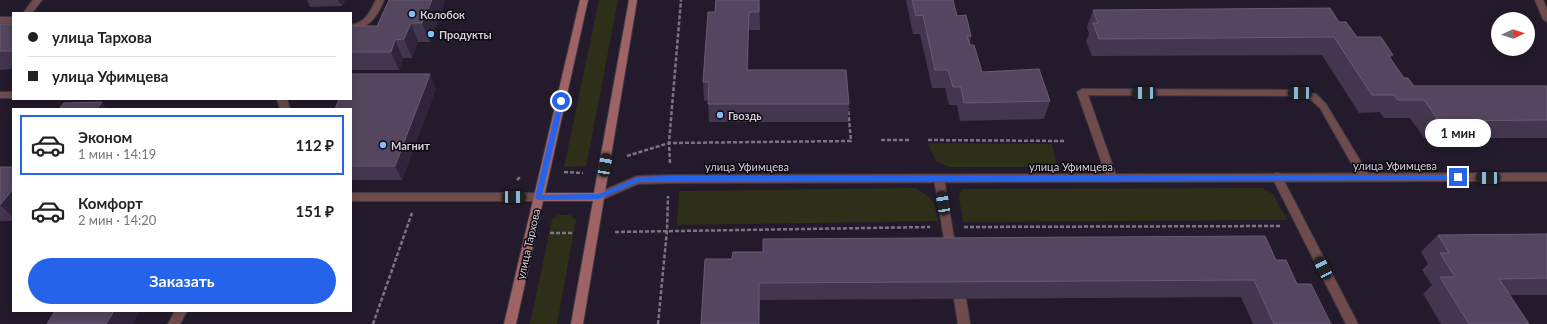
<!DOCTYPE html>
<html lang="ru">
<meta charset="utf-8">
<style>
body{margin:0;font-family:Lato,sans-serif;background:#f2f2f2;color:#222;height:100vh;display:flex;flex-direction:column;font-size:15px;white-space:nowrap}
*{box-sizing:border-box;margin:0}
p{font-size:13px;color:#767676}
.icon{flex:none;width:22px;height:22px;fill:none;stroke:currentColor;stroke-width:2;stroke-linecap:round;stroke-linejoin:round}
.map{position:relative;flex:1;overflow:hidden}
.panel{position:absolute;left:12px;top:108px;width:340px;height:204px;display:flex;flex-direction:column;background:#fff;border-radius:0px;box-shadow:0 2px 10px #0003}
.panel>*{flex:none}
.guide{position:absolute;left:12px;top:12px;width:340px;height:88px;border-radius:0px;box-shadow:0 2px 10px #0003;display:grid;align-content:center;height:88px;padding:0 16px;background:#fff}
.needle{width:26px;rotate:87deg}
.fabs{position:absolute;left:1491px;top:12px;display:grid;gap:8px}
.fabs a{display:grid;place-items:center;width:44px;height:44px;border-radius:50%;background:#fff;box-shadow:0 2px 10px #0003;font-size:20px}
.end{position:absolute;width:18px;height:18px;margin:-9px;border:5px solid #2563eb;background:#fff;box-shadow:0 0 0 2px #fff}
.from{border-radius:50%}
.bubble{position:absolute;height:28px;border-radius:14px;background:#fff;box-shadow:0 2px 10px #0003;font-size:13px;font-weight:700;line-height:28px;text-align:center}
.car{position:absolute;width:12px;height:24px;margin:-12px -6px;border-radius:5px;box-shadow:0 0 3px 1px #0007;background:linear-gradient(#222 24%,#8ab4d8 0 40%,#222 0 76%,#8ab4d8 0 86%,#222 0)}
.guide b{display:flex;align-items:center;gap:14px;height:38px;font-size:15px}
.guide b+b{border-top:1px solid #e0e0e0}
.guide i{width:10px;height:10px;background:#222}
ul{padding:7px 0 0;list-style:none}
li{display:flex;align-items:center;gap:12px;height:60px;margin:0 8px 6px;padding:0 8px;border:2px solid transparent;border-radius:0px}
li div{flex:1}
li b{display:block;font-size:15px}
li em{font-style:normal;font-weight:700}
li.active{border-color:#2563eb}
li>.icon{width:36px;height:36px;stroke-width:1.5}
.cta{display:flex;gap:8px;margin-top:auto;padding:8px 16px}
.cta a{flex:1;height:46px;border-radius:24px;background:#2563eb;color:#fff;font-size:16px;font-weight:700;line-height:46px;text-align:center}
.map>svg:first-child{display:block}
.green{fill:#2d2f19}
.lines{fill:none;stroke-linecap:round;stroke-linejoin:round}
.lane-casing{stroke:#3f3847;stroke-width:2}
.street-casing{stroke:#3f3847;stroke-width:2}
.secondary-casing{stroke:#3f3847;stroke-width:2}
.path{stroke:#7b7482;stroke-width:2.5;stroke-dasharray:4 2;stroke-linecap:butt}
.lane{fill:#704b4c;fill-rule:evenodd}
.street{fill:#704b4c;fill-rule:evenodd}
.secondary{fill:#9e6465;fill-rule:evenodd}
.wall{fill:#43364f}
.shaded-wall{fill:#30243b}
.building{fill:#53465e;stroke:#675c72}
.route{fill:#2563eb}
.poi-dot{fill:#82bcfa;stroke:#0b070e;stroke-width:1.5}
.labels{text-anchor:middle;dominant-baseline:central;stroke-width:3;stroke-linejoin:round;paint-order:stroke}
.poi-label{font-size:11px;font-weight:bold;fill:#d4cfda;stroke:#0b070e;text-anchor:start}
.street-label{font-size:11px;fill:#d4cfda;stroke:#0b070e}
</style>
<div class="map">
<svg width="1547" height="324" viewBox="0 0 1547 324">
<rect width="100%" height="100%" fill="#231b2b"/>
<path class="green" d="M599,0H618L587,162L586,166L564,167Z
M927,143L1052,144L1056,162L1051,167H949L937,162Z
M915,188C933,198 935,201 938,221L677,225L679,191Z
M1262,188L1273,194L1287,220L963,222L959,197L962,189Z
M558,215H570L576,220L557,324H530L552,220Z"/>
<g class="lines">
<defs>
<path id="lane" d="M33,0H42L32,13H23Z
M376,0H384C377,17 370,27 351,31V25C365,23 370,12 376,0Z
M1535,0H1543L1547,9V22L1543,19Z
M0,17H13V23H0Z
M1082,89L1300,90L1316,94L1326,104L1370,177L1369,180H1361L1320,108L1310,99L1300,96L1088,95L1117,178L1116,181H1108L1107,178L1077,92Z
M0,92H13V98H0Z
M277,99H287L290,109H280Z
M1277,173L1281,174L1282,177L1358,324H1346L1272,177L1273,174Z
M939,175L943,176L944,179L956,250L955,253L951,254L947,253L946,250L934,179L935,176Z
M351,193H539L543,194L544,197L543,200L539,201H351Z
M960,294L964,296L966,299L970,324H958L954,299L956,296Z
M175,311H187L180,324H168Z"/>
<path id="street" d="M1547,173V181L669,183L638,184L599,201L595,200L594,197L595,194L637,176L669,175Z"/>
<path id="secondary" d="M580,0H588L545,193H594L629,0H637L583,324H571L593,201H543L516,324H504Z"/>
</defs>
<use href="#lane" class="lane-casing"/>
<use href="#street" class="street-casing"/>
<use href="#secondary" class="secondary-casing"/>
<path class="path" d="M881,140H909
M928,140L1065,141
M627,156L669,143L851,141L848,108
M670,163L669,143L681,0
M564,172L583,173
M517,180L521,176
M964,227L1281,226
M615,232L930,227
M550,233H572
M373,324L412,213
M658,324L667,230L668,196"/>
<use href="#lane" class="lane"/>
<use href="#street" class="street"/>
<use href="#secondary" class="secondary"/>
</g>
<path class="wall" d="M307,0H345L342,6L310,7Z
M389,0H445L430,42H418L412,58H403L399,70H351V26H377Z
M716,0H760V30H749L748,70L849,104L848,122H709L708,100L704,101L703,82L715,12Z
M906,0H953L957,16L971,36L970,43L982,72L1050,101L1044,119L960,121L957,105H949L945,88H932L920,34H913Z
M1093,10L1339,22L1357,37L1393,55L1390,58L1404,78L1414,86H1547V138H1424L1410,118H1384L1380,112L1359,113L1322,55L1092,56L1086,41L1089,34L1087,27Z
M0,24H13V69L0,70Z
M436,89L402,180H351V109Z
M0,167H13V221H0Z
M1547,234V295H1510L1529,324H1441L1423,294L1432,285L1422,270L1428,264L1421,252L1438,235Z
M705,259L1276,260L1331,324H1253L1241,297L760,300L759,324H701Z"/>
<path class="shaded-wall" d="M338,0H345L342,6Z
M432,0H445L430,42L422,23Z
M759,0H760V30Z
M749,12V30L748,88L747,70Z
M411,23L418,42L412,58L404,39Z
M395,40L403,58L399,70L391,52Z
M430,74L436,89L402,180L395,166Z
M102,102L107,109H97Z
M13,189V217L0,205Z
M114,311H140L133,324H106Z"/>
<path class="building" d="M389,0H432L422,23H411L404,39L395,40L391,52H351V26H377Z
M716,0H759V12H749L747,70H846L849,104H708L709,82H703L708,12H715Z
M912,0H953L957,16L966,15L971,36H967L970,45H974L982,72L1039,69L1050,101L964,103L961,87H953L948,70H935L923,15L916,16Z
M1330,8L1339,22H1346L1357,37H1381L1393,55H1388L1404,78H1408L1414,86H1547V120L1439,121L1424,100H1398L1394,95H1372L1334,37L1099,39L1093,23H1098L1093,10Z
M0,24H13V51H0Z
M351,74H430L395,166H351V109H335L339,99H351Z
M102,102L97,109H59L64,103Z
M0,167H13V189L0,205Z
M1547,234V278L1499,279L1529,324H1469L1440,277H1455L1440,253H1449L1438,235Z
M1265,236L1276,260H1286L1297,284H1311L1331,324H1274L1254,280L759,283V324H701L705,259H732L733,252H763V239Z
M55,311H114L106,324H47Z"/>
<path class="route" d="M561,99L564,101L542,195L599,194L638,177L669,176L1458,175L1462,177L1458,180L669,182H638L599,199L538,200L535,197L558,101Z"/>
<g class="poi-dot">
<circle cx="412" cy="14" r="4"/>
<circle cx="431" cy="34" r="4"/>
<circle cx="720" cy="115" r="4"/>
<circle cx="383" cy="145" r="4"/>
</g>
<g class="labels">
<g class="poi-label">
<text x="420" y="14">Колобок</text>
<text x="439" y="34">Продукты</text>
<text x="728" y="115">Гвоздь</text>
<text x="391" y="145">Магнит</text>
</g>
<g class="street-label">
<text x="1395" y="165">улица Уфимцева</text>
<text x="747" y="166">улица Уфимцева</text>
<text x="1071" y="166">улица Уфимцева</text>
<text transform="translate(528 244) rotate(-77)">улица Тархова</text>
</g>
</g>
</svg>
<div class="fabs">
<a><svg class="needle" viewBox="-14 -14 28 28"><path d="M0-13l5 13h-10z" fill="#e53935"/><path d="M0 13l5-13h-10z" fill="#767676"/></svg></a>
</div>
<i class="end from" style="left:561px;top:101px"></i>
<i class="end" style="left:1458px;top:177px"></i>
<div class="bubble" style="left:1425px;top:119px;width:66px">1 мин</div>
<i class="car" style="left:1144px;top:93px;rotate:270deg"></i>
<i class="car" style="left:1300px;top:93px;rotate:270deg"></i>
<i class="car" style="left:605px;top:165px;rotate:10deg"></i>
<i class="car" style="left:1488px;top:178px;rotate:270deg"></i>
<i class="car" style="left:514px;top:197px;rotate:90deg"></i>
<i class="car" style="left:943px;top:203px;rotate:351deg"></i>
<i class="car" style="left:1323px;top:268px;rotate:333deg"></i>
<div class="guide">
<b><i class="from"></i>улица Тархова</b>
<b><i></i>улица Уфимцева</b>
</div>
<section class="panel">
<ul>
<li class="active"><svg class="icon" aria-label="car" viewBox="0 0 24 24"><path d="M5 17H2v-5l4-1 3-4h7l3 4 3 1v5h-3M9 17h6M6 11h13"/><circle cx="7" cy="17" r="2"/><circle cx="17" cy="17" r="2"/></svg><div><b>Эконом</b><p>1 мин · 14:19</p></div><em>112 ₽</em></li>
<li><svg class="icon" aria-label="car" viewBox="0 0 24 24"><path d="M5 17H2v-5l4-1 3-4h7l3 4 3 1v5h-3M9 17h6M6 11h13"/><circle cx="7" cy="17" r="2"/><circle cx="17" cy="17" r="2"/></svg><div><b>Комфорт</b><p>2 мин · 14:20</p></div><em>151 ₽</em></li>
</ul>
<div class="cta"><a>Заказать</a></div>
</section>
</div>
